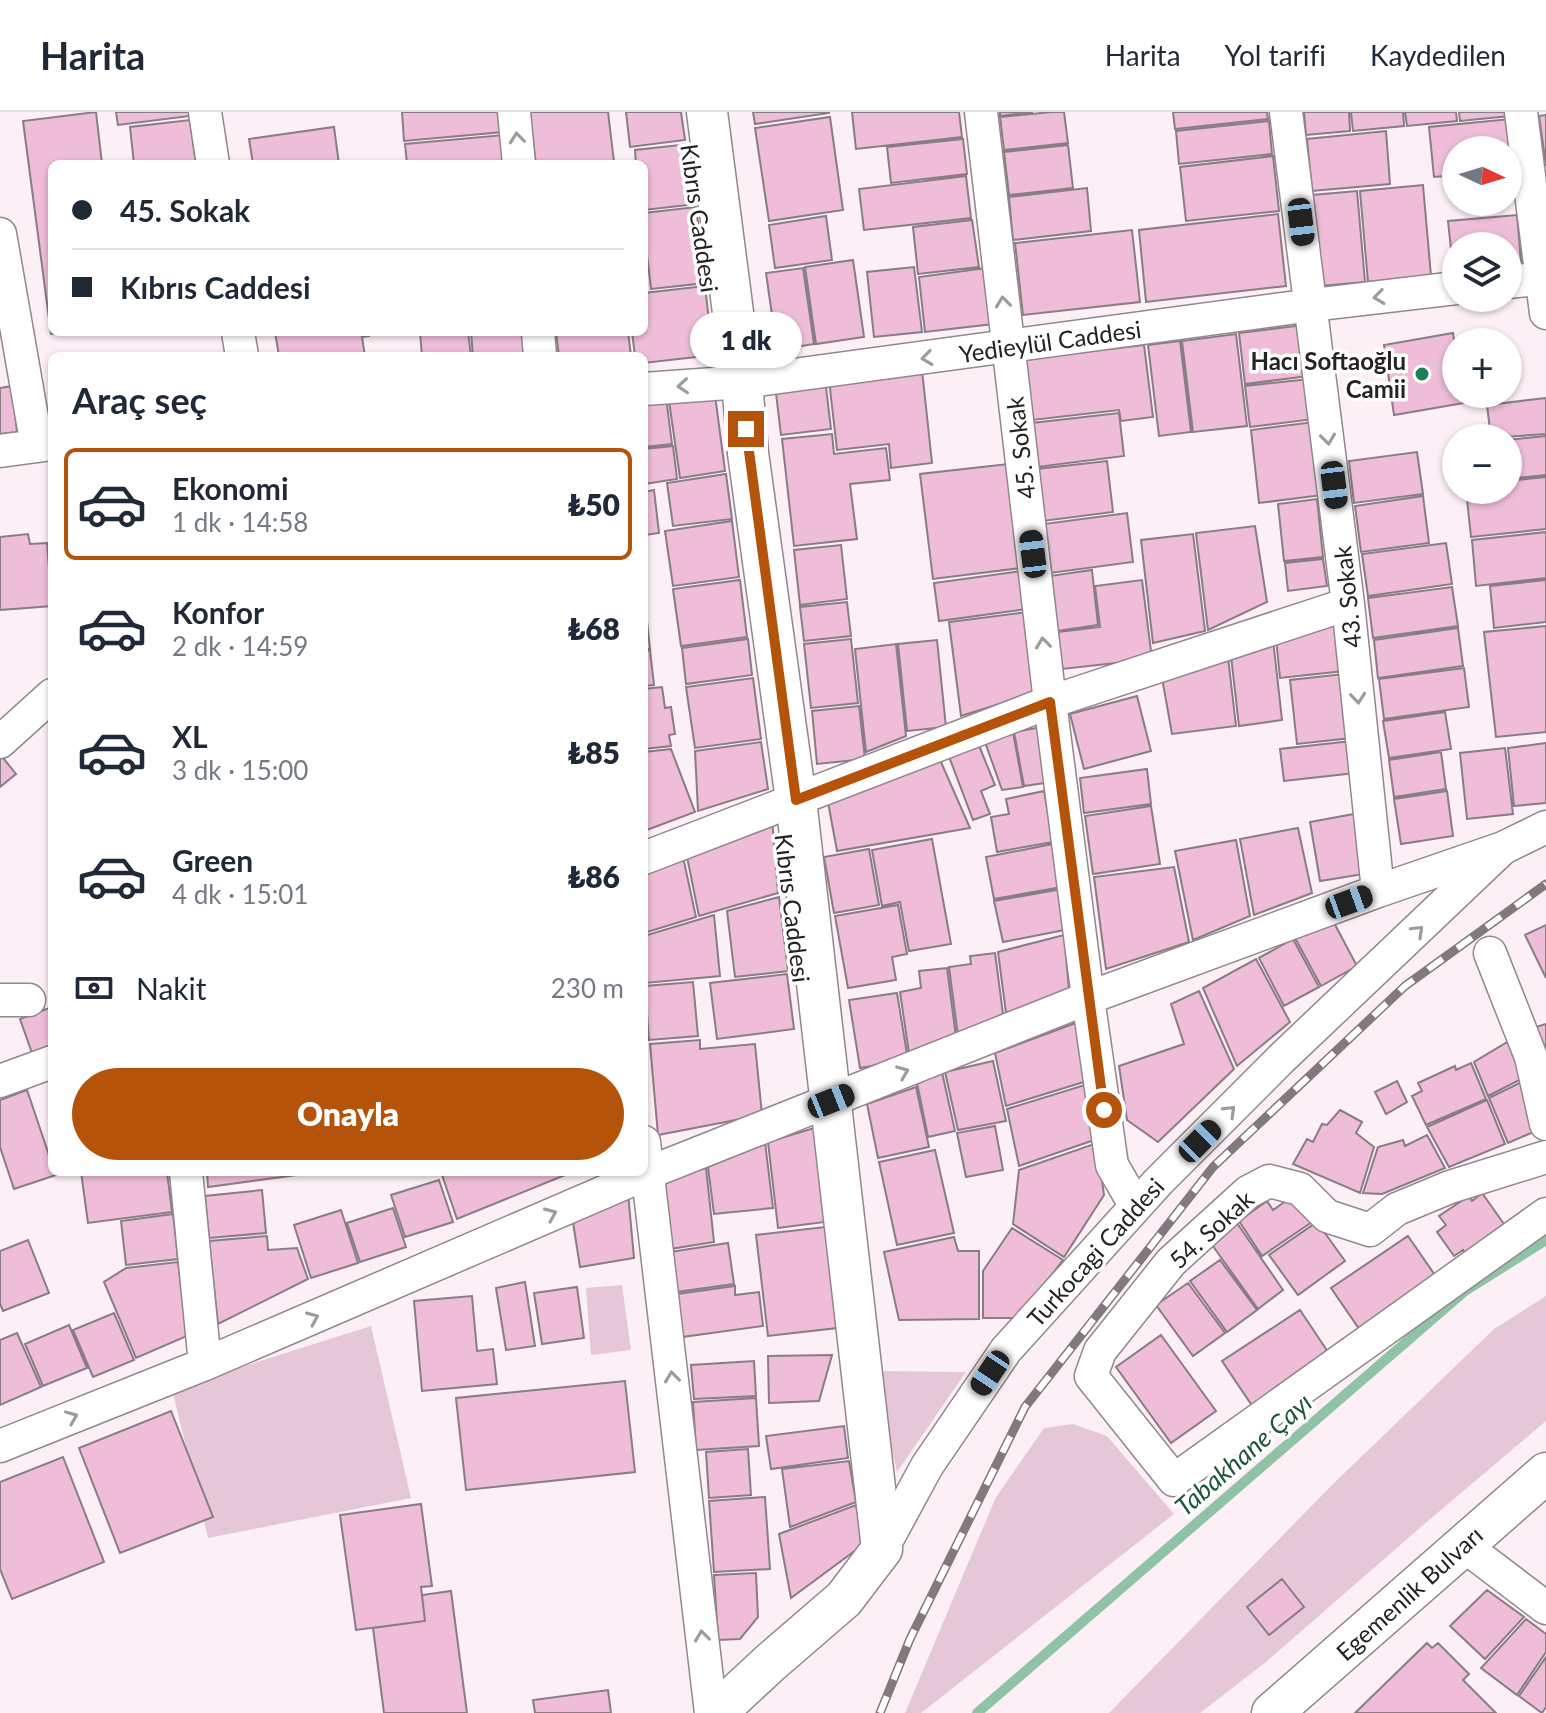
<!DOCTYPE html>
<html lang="tr">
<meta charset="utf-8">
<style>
body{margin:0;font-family:Lato,sans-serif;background:#f2f2f3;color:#1f2937;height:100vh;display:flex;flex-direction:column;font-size:30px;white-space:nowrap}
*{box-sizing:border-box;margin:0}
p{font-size:26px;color:#747a83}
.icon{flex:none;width:44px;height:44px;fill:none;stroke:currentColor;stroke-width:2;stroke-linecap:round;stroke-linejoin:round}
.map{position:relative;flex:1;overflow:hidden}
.sheet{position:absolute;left:48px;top:240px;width:600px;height:824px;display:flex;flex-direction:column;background:#fff;border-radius:12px;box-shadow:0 2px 6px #0004}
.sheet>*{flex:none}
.banner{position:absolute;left:48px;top:48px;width:600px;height:176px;border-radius:12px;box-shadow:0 2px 6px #0004;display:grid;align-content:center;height:176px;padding:0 24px;background:#fff}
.needle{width:52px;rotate:94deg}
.fabs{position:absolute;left:1442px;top:24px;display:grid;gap:16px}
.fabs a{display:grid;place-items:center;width:80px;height:80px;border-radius:50%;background:#fff;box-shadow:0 2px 6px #0004;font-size:40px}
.end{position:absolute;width:36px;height:36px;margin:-18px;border:10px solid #b45309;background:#fff;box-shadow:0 0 0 4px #fff}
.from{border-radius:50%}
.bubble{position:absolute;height:56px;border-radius:28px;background:#fff;box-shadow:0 2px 6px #0004;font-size:26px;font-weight:800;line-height:56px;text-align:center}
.car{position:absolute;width:24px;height:48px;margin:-24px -12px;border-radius:10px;box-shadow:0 0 6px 2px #0007;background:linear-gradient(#222 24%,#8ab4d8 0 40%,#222 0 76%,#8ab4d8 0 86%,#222 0)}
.banner b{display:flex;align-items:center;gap:28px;height:76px;font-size:30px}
.banner b+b{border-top:2px solid #e0e1e3}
.banner i{width:20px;height:20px;background:#1f2937}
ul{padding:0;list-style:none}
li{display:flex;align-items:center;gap:24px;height:112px;margin:0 16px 12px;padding:0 8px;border:4px solid transparent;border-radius:12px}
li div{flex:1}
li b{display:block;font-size:30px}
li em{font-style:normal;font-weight:800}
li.on{border-color:#b45309}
li>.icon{width:72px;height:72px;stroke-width:1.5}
h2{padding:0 24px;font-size:36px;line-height:96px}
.pay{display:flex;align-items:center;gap:20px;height:88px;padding:0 24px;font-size:30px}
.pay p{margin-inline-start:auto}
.primary-button{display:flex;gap:16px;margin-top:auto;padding:16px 24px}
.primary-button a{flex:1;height:92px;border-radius:48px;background:#b45309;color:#fff;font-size:32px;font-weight:800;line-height:92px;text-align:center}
header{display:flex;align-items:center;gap:48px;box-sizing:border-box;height:112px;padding:0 40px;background:#fff;border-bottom:2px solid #e0e1e3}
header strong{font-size:38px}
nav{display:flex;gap:44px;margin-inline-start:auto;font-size:28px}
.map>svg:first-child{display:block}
.green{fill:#e6c7d7}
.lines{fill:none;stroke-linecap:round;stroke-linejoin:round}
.stream{stroke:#90c3a6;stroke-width:10}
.building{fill:#efbdd8;stroke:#887d83;stroke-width:2}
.minor-casing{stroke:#92878d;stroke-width:35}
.major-casing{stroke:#92878d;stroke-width:43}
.minor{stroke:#fff;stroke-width:32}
.major{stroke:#fff;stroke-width:40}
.rail-casing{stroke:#81797d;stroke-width:9}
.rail{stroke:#fff;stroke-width:6;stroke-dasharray:18;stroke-linecap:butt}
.oneway{stroke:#9d9c9c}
.route{stroke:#b45309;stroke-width:10}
.poi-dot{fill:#1f7e55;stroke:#fff;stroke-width:3}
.labels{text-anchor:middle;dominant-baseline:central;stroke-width:7;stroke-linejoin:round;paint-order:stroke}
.street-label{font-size:24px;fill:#262224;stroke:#fff}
.poi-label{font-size:24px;font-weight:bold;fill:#262224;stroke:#fff;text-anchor:end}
.water-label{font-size:26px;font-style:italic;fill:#1c573b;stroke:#fff}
</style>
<header>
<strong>Harita</strong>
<nav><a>Harita</a><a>Yol tarifi</a><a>Kaydedilen</a></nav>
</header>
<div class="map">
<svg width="1546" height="1601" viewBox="0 0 1546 1601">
<rect width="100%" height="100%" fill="#fceff6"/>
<path class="green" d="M622,1173L631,1238L591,1243L586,1176Z
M1546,1184V1309L1422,1414L1266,1550L1200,1601H1109L1333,1372L1494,1217Z
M371,1214L411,1386L208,1426L172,1277Z
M875,1259L966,1260L897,1360Z
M1073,1312L1107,1324L1174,1402L921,1601H905L996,1385L1044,1316Z"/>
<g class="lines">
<path class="stream" d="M977,1601L1465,1179L1546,1128"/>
</g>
<path class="building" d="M96,0L102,52H52V220H68L51,222L23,9Z
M116,0H189L190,4L118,13Z
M402,0H502L503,20L404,29Z
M529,0H608L614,50L598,52H536Z
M626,0H681L685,28L630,35Z
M753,0H829V1L755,12Z
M852,0H959L962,25L856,37Z
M1000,0H1033L1000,4Z
M1052,0H1064L1068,31L1004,38L1000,5Z
M1173,0H1267L1268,7L1175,17Z
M1304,0H1349L1350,19L1306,23Z
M1351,0H1403L1404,14L1353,19Z
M1405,0H1456L1457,9L1407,14Z
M1459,0H1510V4L1460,9Z
M1546,3V54L1539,4Z
M830,5L843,98L769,109L755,16Z
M1510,7L1515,57L1508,58V38H1456V63L1434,65L1429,15Z
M190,8L196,52H134L130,15Z
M1269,9L1272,42L1179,52L1176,19Z
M334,15L339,52H253L249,27Z
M1386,19L1390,72L1312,79L1307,27Z
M504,23L507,52H407L405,32Z
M963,27L967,62L891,71L887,35Z
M689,32L696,92L644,98V52H636L635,38Z
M1068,33L1073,76L1009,83L1004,40Z
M1273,44L1279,99L1186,109L1180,55Z
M966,64L971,106L864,118L859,77Z
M1423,73L1431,164L1368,170L1360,79Z
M1087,76L1091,119L1013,128L1009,85Z
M1357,79L1365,170L1320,174L1312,83Z
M696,95L706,171L651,177L644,117V101Z
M1278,102L1286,174L1146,190L1139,118Z
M1517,103L1521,150L1508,151V134H1456V156H1453L1448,109Z
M826,104L832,148L775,156L769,113Z
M972,108L979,155L918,162L913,115Z
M1132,118L1140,190L1023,203L1015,131Z
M853,148L864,225L816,232L805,155Z
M914,155L922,220L874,225L867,160Z
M803,156L814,232L777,238L766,161Z
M986,156L993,212L925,220L919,165Z
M705,174L713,243L644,251V244H635L632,220H644V181Z
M1303,213L1309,264L1245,272L1239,221Z
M275,220H368L369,224L362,225L365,244H279Z
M420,220H468L471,244H422Z
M471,220H525L528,244H473Z
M556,220H628L631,244H559Z
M1453,221L1456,241V282H1463L1464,291L1394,303L1384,233Z
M1236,222L1247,314L1193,320L1182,229Z
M1180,229L1191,320L1159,324L1148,233Z
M1144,233L1153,305L1121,309L1119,298L1032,308L1025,247Z
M922,258L932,351L891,356L889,332L837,338L829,268Z
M825,267L831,317L781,323L775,273Z
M1309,267L1314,307L1250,315L1245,274Z
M12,274L17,320L0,322V276Z
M715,283L725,359L680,366L669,289Z
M666,285L672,332L644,335V288Z
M1546,286V322L1491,326L1487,293Z
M1119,301L1124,344L1037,355L1032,311Z
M1314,310L1323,383L1259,391L1251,318Z
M832,322L834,342L886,336L890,368L850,372L857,427L794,434L782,327Z
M1546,324V363L1508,367V328Z
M673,334L677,367L644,372V337Z
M1417,340L1423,382L1354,391L1349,349Z
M1107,349L1113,400L1043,409L1037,357Z
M1008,352L1021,456L933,467L920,362Z
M726,362L732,407L673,414L667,371Z
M1546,365V417L1471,425L1466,378H1508V369Z
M654,378L659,421L644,423V380Z
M1423,384L1429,431L1361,440L1355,394Z
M1317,387L1323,445L1284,449L1278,392Z
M1127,401L1133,450L1050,461L1044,412Z
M732,409L739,465L673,474L665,419Z
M1255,414L1267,490L1208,518L1196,421Z
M1546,420V466L1476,474L1472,428Z
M28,422L30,432L47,431L52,494L0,498V425Z
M1193,422L1205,519L1153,531L1141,428Z
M1446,431L1452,472L1368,484L1362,442Z
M841,433L847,487L800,493L794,438Z
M1323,447L1327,474L1288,479L1285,451Z
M1092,458L1098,513L1057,519L1050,464Z
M1022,459L1027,497L939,509L934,471Z
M740,468L747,525L681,534L673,477Z
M1142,468L1152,547L1062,557L1058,520L1100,515L1095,474Z
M1546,468V510L1494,516L1490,474Z
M1452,475L1458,514L1373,526L1368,486Z
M847,490L851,524L804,529L800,495Z
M1027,500L1037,580L961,604L949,510Z
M1338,506L1344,559L1280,566L1276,526Z
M644,509H647L650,537H644Z
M1546,514V620L1496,625L1484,520Z
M1458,516L1463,554L1378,566L1374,528Z
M748,527L752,563L686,572L682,536Z
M851,527L858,591L811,596L804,532Z
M937,528L946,615L907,619L898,532Z
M1273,528L1282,608L1239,614L1231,544Z
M896,532L906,624L866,640L855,537Z
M650,538L654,573L644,574V539Z
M1228,545L1236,614L1172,622L1162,566Z
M1464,556L1469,595L1384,607L1379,567Z
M1344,562L1351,626L1297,632L1290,568Z
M753,566L761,627L695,636L686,575Z
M662,575L665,596L671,595L675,622L669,623L671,634L644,637V577Z
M1137,584L1151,639L1084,657L1070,602Z
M859,594L865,647L817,652L812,599Z
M1445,600L1451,637L1389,646L1383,609Z
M1042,615L1052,670L1024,674L1014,620Z
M1013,620L1023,675L1002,678L985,630Z
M1351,629L1355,661L1284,669L1280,637Z
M761,630L768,677L698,699L695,639Z
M978,631L995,673L981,679L990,702L973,708L948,642Z
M1546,631V691L1514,694L1508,636Z
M1505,636L1513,702L1467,707L1460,641Z
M671,637L695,700L644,719V640Z
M1441,640L1446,677L1394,685L1389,648Z
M937,641L970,716L837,739L828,690Z
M0,642L16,662L0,675Z
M1147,657L1151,692L1084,701L1080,666Z
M1044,679L1053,730L997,740L991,705L1009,702L1006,687Z
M1447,679L1453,724L1401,732L1394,687Z
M1151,694L1160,752L1093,762L1085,704Z
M1354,702L1364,762L1320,769L1310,710Z
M772,706L778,781L699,804L685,735Z
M1298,716L1312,781L1254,803L1240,727Z
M932,727L951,832L909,839L900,790L882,794L872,738Z
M1236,728L1250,804L1193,828L1175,739Z
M1053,732L1062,775L994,787L986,745Z
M869,737L879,793L834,801L824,745Z
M683,745L696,805L644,821V759Z
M1174,755L1189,830L1106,857L1094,765Z
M1062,777L1070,817L1003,830L994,789Z
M779,785L788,859L735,865L727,799Z
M898,793L907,842L892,845L896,868L848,876L835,804Z
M714,803L720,864L645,871L644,824Z
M1332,807L1357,854L1321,874L1295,826Z
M1546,813V866L1525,823Z
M1064,823L1069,878L1006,901L998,840Z
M1293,827L1319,875L1284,894L1259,846Z
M995,841L1003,902L958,924L949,855L971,852L970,844Z
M1256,847L1290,910L1237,954L1203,876Z
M947,856L956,925L910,948L900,880L921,876L919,859Z
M787,862L794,917L717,927L710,871Z
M693,870L698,924L649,928L645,874Z
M1199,879L1234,957L1158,1030L1127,1008L1119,954L1184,932L1171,892Z
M897,881L908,948L860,956L849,888Z
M52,895V933L32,941L20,907Z
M1081,909L1087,969L1006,994L995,941Z
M1546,912V946L1536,915Z
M1514,926L1527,964L1488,984L1474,950Z
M700,928V937L755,932L762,1003L658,1023L650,932Z
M993,949L1006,1009L958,1018L945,960Z
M1471,951L1486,987L1426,1013L1412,984L1422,979L1418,971L1455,954L1456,958Z
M942,960L955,1019L928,1025L916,966Z
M1528,967L1538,1018L1508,1031L1489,986Z
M1397,969L1407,990L1386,1002L1375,980Z
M1088,972L1097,1027L1019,1054L1007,997Z
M916,975L929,1035L878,1046L867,992Z
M27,978L52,1052V1060H55L56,1063L14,1077L0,1035V988Z
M1487,988L1505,1032L1449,1055L1427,1015Z
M1340,998L1362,1010L1356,1021L1374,1035L1360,1081L1293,1052L1307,1027L1313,1030L1322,1012L1327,1013Z
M995,1014L1003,1058L966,1065L957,1021Z
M814,1016L825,1110L778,1116L768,1030Z
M1427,1023L1445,1056L1382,1082L1363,1081L1378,1035L1403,1028L1405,1034Z
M765,1030L773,1096L714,1102L708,1055Z
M1097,1031L1104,1083L1064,1145L1013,1112L1019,1058Z
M935,1038L954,1121L897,1133L879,1050Z
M706,1056L714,1130L670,1137L660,1068Z
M81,1060H167L172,1100L88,1111Z
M207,1060H304L305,1062L208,1075Z
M441,1060H565V1063L457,1107Z
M439,1068L453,1110L405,1125L391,1083Z
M262,1078L266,1121L209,1126L205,1084Z
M628,1081L634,1146L580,1155L572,1104Z
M1482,1081L1511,1122L1470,1150L1463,1138L1454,1144L1437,1120L1446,1113L1439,1104L1469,1084L1472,1089Z
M1290,1086L1315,1108L1262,1144L1239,1109L1267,1089L1273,1098Z
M393,1096L406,1135L360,1150L347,1111Z
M341,1098L358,1151L311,1166L294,1113Z
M173,1102L178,1147L126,1153L121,1109Z
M1317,1110L1345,1149L1298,1183L1269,1143Z
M1237,1111L1283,1178L1258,1197L1210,1130Z
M825,1115L837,1216L768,1224L756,1123Z
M1012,1116L1063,1148L1019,1206H983V1159Z
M267,1124L268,1138L297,1136L308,1167L218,1212L209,1129Z
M1408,1124L1439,1169L1362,1221L1331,1176Z
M954,1125L958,1139H979V1207L899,1208L884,1140Z
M28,1128L49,1181L3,1199L0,1192V1139Z
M728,1131L734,1172L676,1180L670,1140Z
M1220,1148L1257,1198L1227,1220L1190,1169Z
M178,1150L187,1224L136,1246L104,1170L126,1156Z
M525,1170L535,1234L506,1238L496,1176Z
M1188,1171L1225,1221L1193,1244L1156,1193Z
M735,1174V1183L759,1180L763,1214L682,1225L677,1182Z
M577,1175L584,1226L542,1232L534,1181Z
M472,1184L477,1239L493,1237L497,1272L422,1279L414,1189Z
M1300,1198L1330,1243L1253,1295L1222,1249Z
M114,1201L134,1248L93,1265L73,1218Z
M69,1213L87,1256L43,1274L25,1232Z
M17,1221L41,1275L0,1293V1228Z
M1161,1223L1216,1299L1171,1331L1116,1255Z
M832,1243L819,1289L769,1291L768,1244Z
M754,1249L756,1284L694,1287L691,1253Z
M625,1269L635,1360L466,1378L456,1286Z
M756,1286L759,1334L696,1338L693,1290Z
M171,1299L213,1405L120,1441L79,1336Z
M844,1314L848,1346L771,1357L766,1324Z
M748,1337L751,1383L709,1386L706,1340Z
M63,1345L104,1450L12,1487L0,1457V1370Z
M849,1349L856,1390L790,1415L782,1357Z
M765,1385L770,1457L714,1460L709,1389Z
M421,1392L432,1474L421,1475L425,1509L356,1518L340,1403Z
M856,1393L864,1432L791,1486L779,1422Z
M756,1461L758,1505L740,1527L718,1528L714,1463Z
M1282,1467L1304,1495L1269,1523L1247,1495Z
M1487,1478L1524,1505L1485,1547L1450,1514Z
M451,1479L467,1601H384L373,1516L425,1509L422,1483Z
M1526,1507L1546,1522V1540L1517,1583L1481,1556Z
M1427,1531L1432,1536L1438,1531L1469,1562L1463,1568L1496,1601H1355Z
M1546,1545V1595L1542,1601L1519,1584Z
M608,1578L611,1601H535L533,1588Z"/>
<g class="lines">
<defs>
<path id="minor" d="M205,0L213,52
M514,0L519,52
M981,0L1050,590L1088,886L1112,1053L1135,1093
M1286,0L1348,492L1378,779
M1521,0L1546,201
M0,122L37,334
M1508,170L1546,166
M238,220L242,244
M538,220L540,244
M644,277L742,270L1312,193L1456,176
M0,339L52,332
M0,630L52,583
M644,746L1050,590L1348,492
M1490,841L1531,945L1546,1012
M0,888H29
M0,969L52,950
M644,1030L711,1601
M1546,1045L1450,1075L1397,1097L1370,1118L1327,1104L1300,1077L1269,1069L1248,1080L1171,1150L1100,1239L1091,1264L1174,1368L1546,1102
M186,1060L205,1252
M0,1334L205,1252L648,1061L1088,886L1378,779L1503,736
M1463,1433L1546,1496
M882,1437L927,1354L1006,1238L1158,1070L1282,946L1503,736L1546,715"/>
<path id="major" d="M707,0L742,270L748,341L796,688L882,1437L844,1487L771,1550L716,1601
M1272,1601L1546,1361"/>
</defs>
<use href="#minor" class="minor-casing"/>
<use href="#major" class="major-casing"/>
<use href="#minor" class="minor"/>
<use href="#major" class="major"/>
<defs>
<path id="rail" d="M880,1601L910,1527L1025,1295L1213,1055L1405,874L1546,772"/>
</defs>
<use href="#rail" class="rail-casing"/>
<use href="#rail" class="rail"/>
</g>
<defs><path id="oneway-chevron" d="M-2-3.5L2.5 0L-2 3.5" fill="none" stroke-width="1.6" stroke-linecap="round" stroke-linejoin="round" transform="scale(2)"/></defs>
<g class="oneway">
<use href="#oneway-chevron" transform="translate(517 26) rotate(-96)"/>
<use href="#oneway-chevron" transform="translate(1379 185) rotate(173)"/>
<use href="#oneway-chevron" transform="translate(1003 190) rotate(-97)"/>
<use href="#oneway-chevron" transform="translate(927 246) rotate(172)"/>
<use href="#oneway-chevron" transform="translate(683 274) rotate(176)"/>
<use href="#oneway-chevron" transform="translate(1328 327) rotate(83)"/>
<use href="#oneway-chevron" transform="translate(1043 531) rotate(-97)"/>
<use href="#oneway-chevron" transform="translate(1358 586) rotate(84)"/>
<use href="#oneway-chevron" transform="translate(1418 819) rotate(-44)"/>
<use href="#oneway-chevron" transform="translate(903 960) rotate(-22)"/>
<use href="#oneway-chevron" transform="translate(1230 999) rotate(-45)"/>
<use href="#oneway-chevron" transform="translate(551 1102) rotate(-23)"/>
<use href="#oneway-chevron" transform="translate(313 1206) rotate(-23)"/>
<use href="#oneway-chevron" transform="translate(672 1265) rotate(-97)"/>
<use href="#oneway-chevron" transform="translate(72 1305) rotate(-22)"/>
<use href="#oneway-chevron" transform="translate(702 1524) rotate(-97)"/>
</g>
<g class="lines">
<path class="route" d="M746,317L796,688L1050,590L1104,998"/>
</g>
<circle class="poi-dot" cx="1422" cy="262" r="8"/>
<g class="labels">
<g class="street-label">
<text transform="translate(700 106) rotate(82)">Kıbrıs Caddesi</text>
<text transform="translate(1050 229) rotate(-8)">Yedieylül Caddesi</text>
<text transform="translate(1020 336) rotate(-97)">45. Sokak</text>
<text transform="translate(1347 485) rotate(-96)">43. Sokak</text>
<text transform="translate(793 796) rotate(83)">Kıbrıs Caddesi</text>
<text transform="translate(1211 1117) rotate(-42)">54. Sokak</text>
<text transform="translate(1095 1140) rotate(-48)">Turkocagi Caddesi</text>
<text transform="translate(1409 1481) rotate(-42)">Egemenlik Bulvarı</text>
</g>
<g class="poi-label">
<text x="1406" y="248">Hacı Softaoğlu<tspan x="1406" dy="28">Camii</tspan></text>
</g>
<g class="water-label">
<text transform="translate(1243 1342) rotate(-41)">Tabakhane Çayı</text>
</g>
</g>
</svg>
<div class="fabs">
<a><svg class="needle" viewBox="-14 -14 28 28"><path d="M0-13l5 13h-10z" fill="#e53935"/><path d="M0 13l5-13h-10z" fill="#747a83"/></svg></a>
<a><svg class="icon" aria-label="layers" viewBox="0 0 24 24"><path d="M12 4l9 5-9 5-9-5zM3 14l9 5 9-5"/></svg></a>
<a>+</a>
<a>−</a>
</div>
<i class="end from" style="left:1104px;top:998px"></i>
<i class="end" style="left:746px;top:317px"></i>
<div class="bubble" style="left:690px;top:200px;width:112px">1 dk</div>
<i class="car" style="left:1301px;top:110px;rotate:173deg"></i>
<i class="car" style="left:1334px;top:373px;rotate:173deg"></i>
<i class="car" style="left:1033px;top:442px;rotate:353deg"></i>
<i class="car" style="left:1349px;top:790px;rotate:70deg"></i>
<i class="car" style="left:831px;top:989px;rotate:68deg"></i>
<i class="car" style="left:1200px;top:1029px;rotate:45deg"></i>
<i class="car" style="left:990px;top:1261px;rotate:214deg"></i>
<div class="banner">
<b><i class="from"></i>45. Sokak</b>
<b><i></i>Kıbrıs Caddesi</b>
</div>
<section class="sheet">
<h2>Araç seç</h2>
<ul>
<li class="on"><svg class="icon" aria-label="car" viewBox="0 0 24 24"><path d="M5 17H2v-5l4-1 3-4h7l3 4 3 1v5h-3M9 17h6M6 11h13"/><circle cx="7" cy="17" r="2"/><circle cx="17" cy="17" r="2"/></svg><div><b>Ekonomi</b><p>1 dk · 14:58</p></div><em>₺50</em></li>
<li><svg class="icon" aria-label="car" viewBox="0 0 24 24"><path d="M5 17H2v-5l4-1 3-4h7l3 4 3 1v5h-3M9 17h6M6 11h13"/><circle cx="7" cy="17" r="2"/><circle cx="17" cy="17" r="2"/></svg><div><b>Konfor</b><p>2 dk · 14:59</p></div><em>₺68</em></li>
<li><svg class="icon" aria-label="car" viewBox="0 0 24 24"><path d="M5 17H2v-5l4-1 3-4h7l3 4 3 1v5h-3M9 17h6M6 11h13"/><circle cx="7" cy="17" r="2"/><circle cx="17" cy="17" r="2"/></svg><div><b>XL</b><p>3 dk · 15:00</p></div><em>₺85</em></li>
<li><svg class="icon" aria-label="car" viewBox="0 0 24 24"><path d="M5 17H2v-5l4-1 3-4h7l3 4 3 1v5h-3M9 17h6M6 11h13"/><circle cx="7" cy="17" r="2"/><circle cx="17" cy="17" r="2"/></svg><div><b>Green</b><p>4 dk · 15:01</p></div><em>₺86</em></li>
</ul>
<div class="pay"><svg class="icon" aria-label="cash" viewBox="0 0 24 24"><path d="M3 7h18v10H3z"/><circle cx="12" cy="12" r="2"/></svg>Nakit<p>230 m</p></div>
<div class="primary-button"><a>Onayla</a></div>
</section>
</div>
